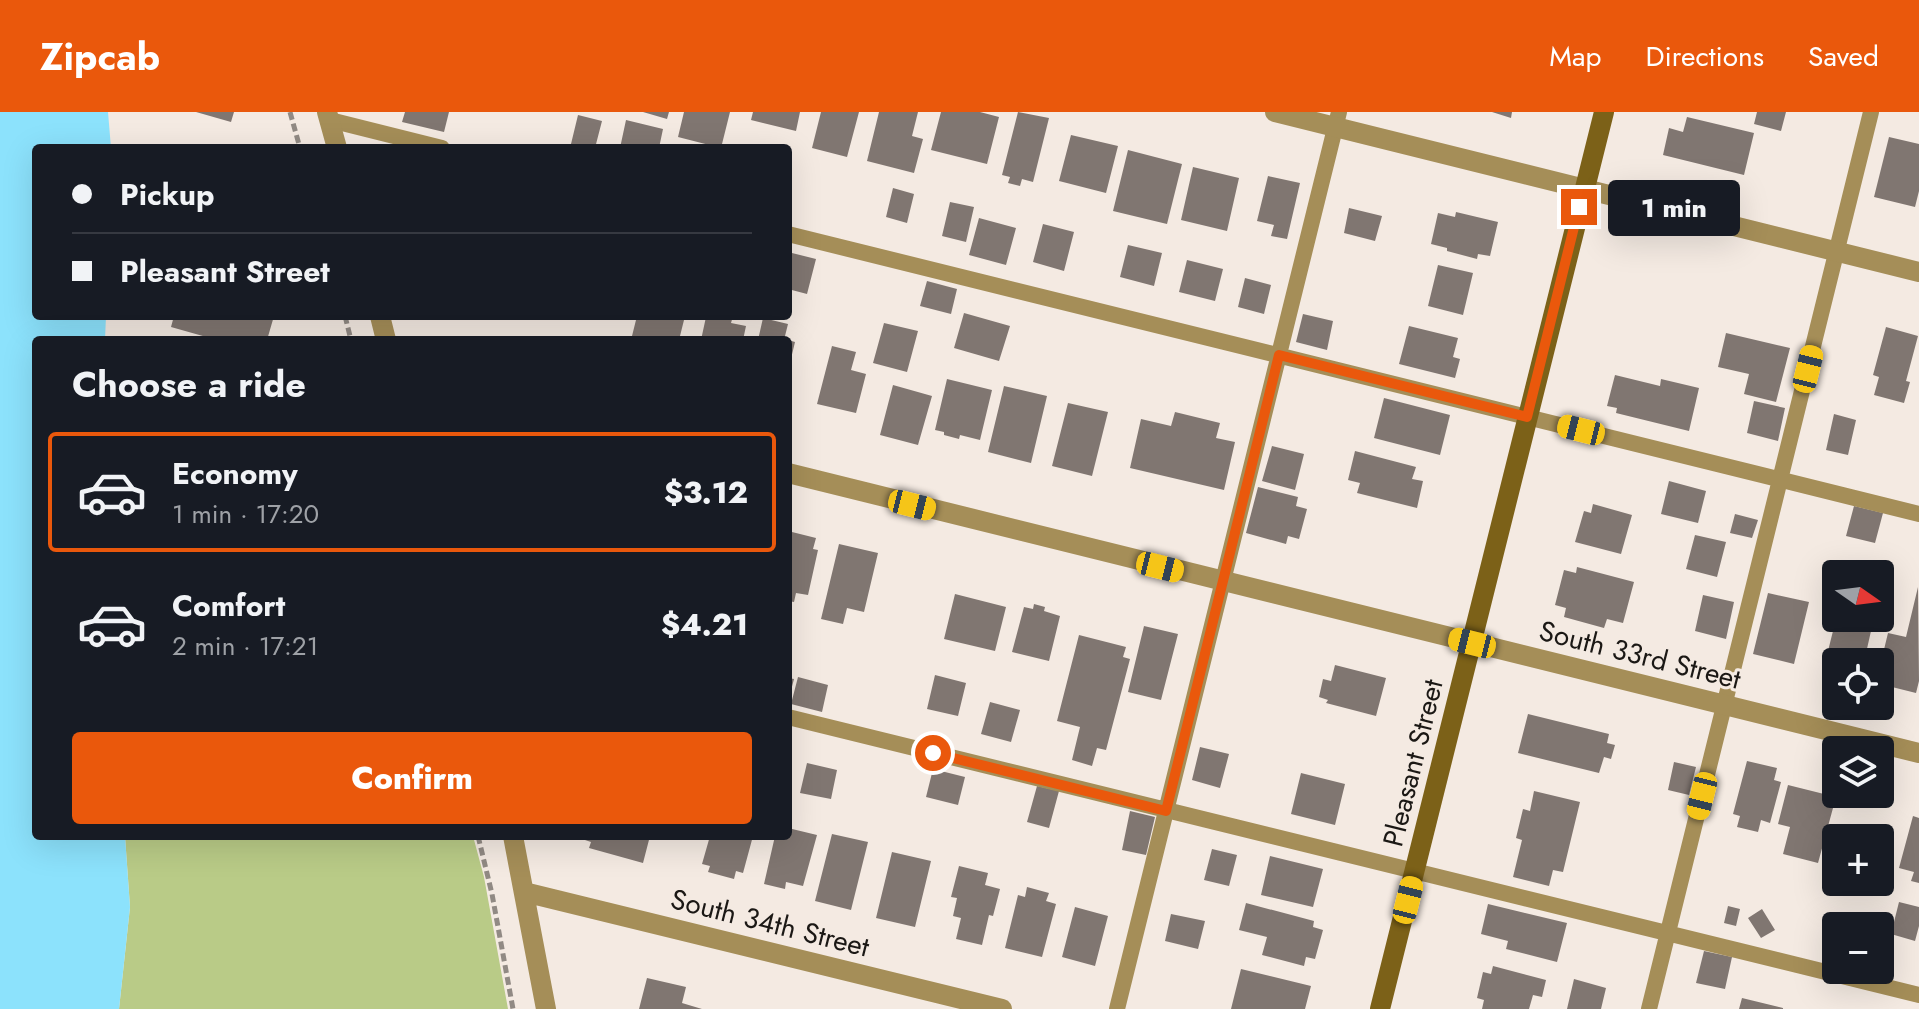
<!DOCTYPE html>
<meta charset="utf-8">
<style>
body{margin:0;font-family:Jost,sans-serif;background:#242831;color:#f1f3f6;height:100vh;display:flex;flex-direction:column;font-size:30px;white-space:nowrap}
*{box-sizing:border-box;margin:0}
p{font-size:26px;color:#9ea1a6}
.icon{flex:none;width:44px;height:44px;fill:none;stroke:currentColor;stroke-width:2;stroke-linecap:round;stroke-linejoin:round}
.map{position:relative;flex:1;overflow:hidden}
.sheet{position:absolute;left:32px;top:224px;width:760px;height:504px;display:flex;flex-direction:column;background:#171b24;border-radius:8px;box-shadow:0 8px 32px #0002}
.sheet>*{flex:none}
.hud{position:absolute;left:32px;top:32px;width:760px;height:176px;border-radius:8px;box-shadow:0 8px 32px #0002;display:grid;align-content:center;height:176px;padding:0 40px;background:#171b24}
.needle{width:52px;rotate:104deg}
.fabs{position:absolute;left:1822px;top:448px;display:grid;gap:16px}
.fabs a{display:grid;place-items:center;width:72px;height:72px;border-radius:8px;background:#171b24;box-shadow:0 8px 32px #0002;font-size:40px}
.end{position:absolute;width:36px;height:36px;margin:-18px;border:10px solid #ea580c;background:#fff;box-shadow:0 0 0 4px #fff}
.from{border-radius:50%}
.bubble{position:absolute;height:56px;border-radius:8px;background:#171b24;box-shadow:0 8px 32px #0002;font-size:26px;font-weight:800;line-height:56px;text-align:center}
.car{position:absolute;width:24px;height:48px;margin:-24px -12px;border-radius:10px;box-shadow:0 0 6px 2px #0007;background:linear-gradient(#f5c518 24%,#345 0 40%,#f5c518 0 76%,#345 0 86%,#f5c518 0)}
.hud b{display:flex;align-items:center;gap:28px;height:76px;font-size:30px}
.hud b+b{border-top:2px solid #363941}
.hud i{width:20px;height:20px;background:#f1f3f6}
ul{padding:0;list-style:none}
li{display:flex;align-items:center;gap:24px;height:120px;margin:0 16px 12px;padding:0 24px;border:4px solid transparent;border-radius:8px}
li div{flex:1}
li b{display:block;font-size:30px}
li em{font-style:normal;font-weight:800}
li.on{border-color:#ea580c}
li>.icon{width:72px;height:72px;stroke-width:1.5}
h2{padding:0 40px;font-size:36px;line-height:96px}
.cta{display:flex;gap:16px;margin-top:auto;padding:16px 40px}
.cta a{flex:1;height:92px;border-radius:8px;background:#ea580c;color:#fff;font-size:32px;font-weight:800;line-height:92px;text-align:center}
header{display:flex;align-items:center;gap:48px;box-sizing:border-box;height:112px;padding:0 40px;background:#ea580c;color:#fff}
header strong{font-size:38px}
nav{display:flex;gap:44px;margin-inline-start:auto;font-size:28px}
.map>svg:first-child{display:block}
.green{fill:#b9cb87}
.water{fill:#8ce2fc}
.building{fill:#807671}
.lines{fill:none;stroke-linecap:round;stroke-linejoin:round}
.path{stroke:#918a84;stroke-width:5;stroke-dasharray:8 4;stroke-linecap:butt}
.lane{stroke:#a58e58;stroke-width:16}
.street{stroke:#a58e58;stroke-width:20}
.secondary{stroke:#7c6118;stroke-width:20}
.route{stroke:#ea580c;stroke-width:10}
.labels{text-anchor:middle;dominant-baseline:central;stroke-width:6;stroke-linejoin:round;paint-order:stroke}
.street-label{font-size:28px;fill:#1b1815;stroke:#f4eae2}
</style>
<header>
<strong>Zipcab</strong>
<nav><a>Map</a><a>Directions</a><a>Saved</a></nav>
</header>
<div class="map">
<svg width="1919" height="897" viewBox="0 0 1919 897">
<rect width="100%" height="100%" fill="#f4eae2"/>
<path class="green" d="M125,724H473L484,765L508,897H119L130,795Z"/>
<path class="water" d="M0,0H108L111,36H36V204H106L105,228H36V724H125L130,795L119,897H0Z"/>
<path class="building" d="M196,0H234L231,10Z
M405,0H449L444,20L402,10Z
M643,0H669L667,7Z
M684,0H730L721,36L678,25Z
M753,0H800L796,19L751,8Z
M821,0H859L847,45L812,36Z
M879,0H918L912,24L923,27L914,61L867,49Z
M941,0H980L999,5L987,52L931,38Z
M1018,0L1049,6L1033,70L1022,67L1020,74L1008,71L1010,65L1002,63Z
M1492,0H1512L1511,6Z
M1757,0H1786L1781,19L1754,12Z
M578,3L602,9L595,36L571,32Z
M1687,5L1754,21L1744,63L1663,43L1669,16L1683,20Z
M626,8L663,17L659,36H620Z
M1071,23L1118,34L1106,81L1059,69Z
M1889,25L1919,32V79L1915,95L1874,85Z
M1128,38L1182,52L1167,112L1113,99Z
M1193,55L1239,66L1227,119L1181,108Z
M1268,64L1300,71L1287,127L1271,124L1274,113L1257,109Z
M893,76L914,82L907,111L886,105Z
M950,90L974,95L966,130L942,124Z
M1349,96L1382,104L1375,129L1344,121Z
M1456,100L1498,110L1490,144L1478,142L1477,147L1447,139V136L1431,132L1438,101L1455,105Z
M979,106L1016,116L1006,153L969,143Z
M1043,112L1074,120L1064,159L1033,150Z
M1128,133L1162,141L1154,174L1120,165Z
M788,140L816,147L807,182L788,177Z
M1187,148L1223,157L1215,189L1179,180Z
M1438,153L1473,161L1463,203L1428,194Z
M1245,166L1271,173L1264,202L1238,195Z
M927,169L957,177L951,202L920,194Z
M964,201L1010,214L999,249L954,236Z
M1303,202L1333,209L1327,238L1296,230Z
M174,204H274L267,228H217L171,215Z
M637,204H685L679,228H631Z
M715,204H733L731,211L746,214L743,228H701L706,205L715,207Z
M763,206L788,212L784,228H758Z
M884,211L918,219L907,260L873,251Z
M1409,214L1458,226L1453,245L1460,247L1455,266L1399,252Z
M1886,215L1918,224L1906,269L1910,270L1904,291L1874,283L1879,265L1873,263Z
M1726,221L1790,236L1776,290L1744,282L1749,262L1718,255Z
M788,228L795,230L789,255H788Z
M832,234L856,240L851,258L866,262L856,301L817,292Z
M1615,263L1660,274L1661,267L1699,276L1689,319L1616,301L1617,296L1607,294Z
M947,267L992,278L980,328L960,323L959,327L944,323V320L935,318Z
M893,273L932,284L918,333L880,323Z
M1004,274L1047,284L1031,351L988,340Z
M1384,286L1450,303L1440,343L1374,326Z
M1754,289L1785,296L1778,329L1747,321Z
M1068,291L1108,300L1092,364L1052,354Z
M1175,300L1220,311L1216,326L1235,330L1224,378L1130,356L1141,307L1171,314Z
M1834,302L1856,308L1848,343L1826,338Z
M1272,334L1304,342L1295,378L1262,369Z
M1355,339L1416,355L1412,367L1423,369L1417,396L1357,381L1360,371L1348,368Z
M1669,369L1706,379L1698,411L1661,402Z
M1258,375L1298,385L1296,394L1307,397L1299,427L1288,424L1286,432L1246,421Z
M1593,392L1632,403L1621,442L1575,430L1584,399L1591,401Z
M1854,394L1883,401L1875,431L1846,424Z
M1735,402L1758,408L1752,426L1730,421Z
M788,419L816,426L813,437L818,438L808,483L796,481L794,490L788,489Z
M1695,423L1726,430L1717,465L1686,457Z
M839,432L878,441L864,500L847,496L843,512L821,507Z
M1577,455L1634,470L1623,511L1607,507L1604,516L1564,505L1566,496L1555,493L1564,458L1576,461Z
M1918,475L1919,569L1916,581L1892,575L1894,564L1880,561V554L1888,521L1906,525Z
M1768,481L1809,490L1794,552L1753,542Z
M955,482L1006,495L995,539L944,527Z
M1703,483L1734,490L1726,527L1695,519Z
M1034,492L1045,495L1044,499L1060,504L1049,549L1012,540L1024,495L1033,497Z
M1835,511L1871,519L1864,550H1836V565L1828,563L1830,553L1825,551Z
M1144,514L1178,522L1161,588L1128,580Z
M1079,523L1126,535L1123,545L1130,547L1106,638L1097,636L1092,654L1072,648L1080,615L1057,609Z
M1335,553L1386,566L1376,604L1326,591L1328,588L1319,585L1323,567L1331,569Z
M935,563L966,571L958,604L927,597Z
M798,565L828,573L822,600L791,592Z
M788,566L794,567L789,586H788Z
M990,590L1020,598L1011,630L981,622Z
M1528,602L1609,622L1607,631L1615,633L1611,647L1604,645L1599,661L1518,641Z
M1200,635L1229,642L1220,676L1192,668Z
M1747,649L1777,656L1774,668L1781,670L1770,711L1761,708L1758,720L1737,715L1740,704L1733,702Z
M1674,650L1696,655L1689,683L1668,678Z
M807,651L837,658L831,687L800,681Z
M933,657L965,665L958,693L926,685Z
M1301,661L1345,672L1335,713L1291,702Z
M1788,673L1836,685L1818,751L1783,742L1790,715L1778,712Z
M1037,674L1059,679L1049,716L1027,710Z
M1534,679L1580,690L1563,760L1553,758L1549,774L1513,765L1522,728L1516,726L1523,697L1530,699Z
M1130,699L1155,705L1146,743L1122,738Z
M1913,704L1919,706V771L1911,769L1914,760L1899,756Z
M788,716L817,723L803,774L786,770L785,777L764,772L775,724H788Z
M832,722L868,730L851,798L815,789Z
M582,724H650L643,751L589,736L591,730L582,727Z
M710,724H753L743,761L736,759L734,767L708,760L710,754L702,752Z
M1212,737L1237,743L1229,774L1204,768Z
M892,740L931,749L915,815L876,806Z
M1270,744L1323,757L1313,795L1261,783Z
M959,754L988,761L985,773L1000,777L993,804L989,803L982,833L956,827L961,806L953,804L957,786L951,785Z
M1027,775L1049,781L1046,789L1056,792L1042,845L1005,836L1018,783L1025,785Z
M1899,790L1919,795V814L1915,829L1891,822Z
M1246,791L1314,809L1313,815L1323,818L1315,847L1306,845L1304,854L1262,843L1267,825L1239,818Z
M1488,792L1567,811L1557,850L1506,837L1508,829L1481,822Z
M1728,794L1740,797L1736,814L1724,811Z
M1075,795L1108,804L1095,854L1062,845Z
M1762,797L1775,818L1761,826L1748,806Z
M1171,802L1205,809L1198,837L1165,829Z
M1704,839L1732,845L1725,877L1696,871Z
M1493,854L1546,868L1542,885L1533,883L1529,897H1482L1484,888L1477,886L1483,860L1491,862Z
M1241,857L1311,874L1305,897H1231Z
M647,866L686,875L682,891L702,897H639Z
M1574,867L1606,876L1601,897H1567Z
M1742,886L1783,896V897H1739Z"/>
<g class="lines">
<path class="path" d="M290,0L300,36
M345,204L351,228
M478,724L492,782L513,897"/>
<path class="lane" d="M330,8L442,36
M788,122L1919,402
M788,605L1919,883
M1117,897L1339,0
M1649,897L1871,0"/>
<path class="street" d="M327,0L337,36
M1275,0L1919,160
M380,204L386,228
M788,361L1919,641
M513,724L546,897
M524,780L1002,897"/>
<path class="secondary" d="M1380,897L1604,0"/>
</g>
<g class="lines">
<path class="route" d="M933,641L1166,699L1279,243L1527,305L1579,95"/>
</g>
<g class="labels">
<g class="street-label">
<text transform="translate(1640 543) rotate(14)">South 33rd Street</text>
<text transform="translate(1413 651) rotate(-76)">Pleasant Street</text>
<text transform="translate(770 811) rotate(14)">South 34th Street</text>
</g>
</g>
</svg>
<div class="fabs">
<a><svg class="needle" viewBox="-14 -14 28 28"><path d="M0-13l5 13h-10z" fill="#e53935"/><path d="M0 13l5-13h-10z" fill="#9ea1a6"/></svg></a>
<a><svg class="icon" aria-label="locate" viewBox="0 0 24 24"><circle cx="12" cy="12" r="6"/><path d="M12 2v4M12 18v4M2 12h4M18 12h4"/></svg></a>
<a><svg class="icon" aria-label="layers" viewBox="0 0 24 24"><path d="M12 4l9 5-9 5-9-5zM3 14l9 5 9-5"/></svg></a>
<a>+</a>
<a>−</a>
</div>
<i class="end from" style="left:933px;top:641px"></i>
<i class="end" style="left:1579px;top:95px"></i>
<div class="bubble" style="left:1608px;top:68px;width:132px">1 min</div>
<i class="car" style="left:1808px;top:257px;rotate:14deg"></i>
<i class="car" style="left:1581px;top:318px;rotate:284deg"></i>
<i class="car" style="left:912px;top:393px;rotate:104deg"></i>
<i class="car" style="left:1160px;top:455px;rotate:104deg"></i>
<i class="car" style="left:1472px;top:531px;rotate:284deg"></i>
<i class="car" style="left:1702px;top:684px;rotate:194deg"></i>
<i class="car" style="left:1408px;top:788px;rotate:14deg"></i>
<div class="hud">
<b><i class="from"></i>Pickup</b>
<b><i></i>Pleasant Street</b>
</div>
<section class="sheet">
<h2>Choose a ride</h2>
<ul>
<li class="on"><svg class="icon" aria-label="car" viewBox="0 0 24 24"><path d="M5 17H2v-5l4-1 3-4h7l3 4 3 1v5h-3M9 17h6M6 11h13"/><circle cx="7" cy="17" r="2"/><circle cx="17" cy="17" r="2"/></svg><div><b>Economy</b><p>1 min · 17:20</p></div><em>$3.12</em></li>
<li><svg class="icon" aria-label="car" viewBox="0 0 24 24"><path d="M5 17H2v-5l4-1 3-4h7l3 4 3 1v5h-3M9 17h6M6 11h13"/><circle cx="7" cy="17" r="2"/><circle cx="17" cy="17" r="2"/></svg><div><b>Comfort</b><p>2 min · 17:21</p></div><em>$4.21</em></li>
</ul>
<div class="cta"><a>Confirm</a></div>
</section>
</div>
